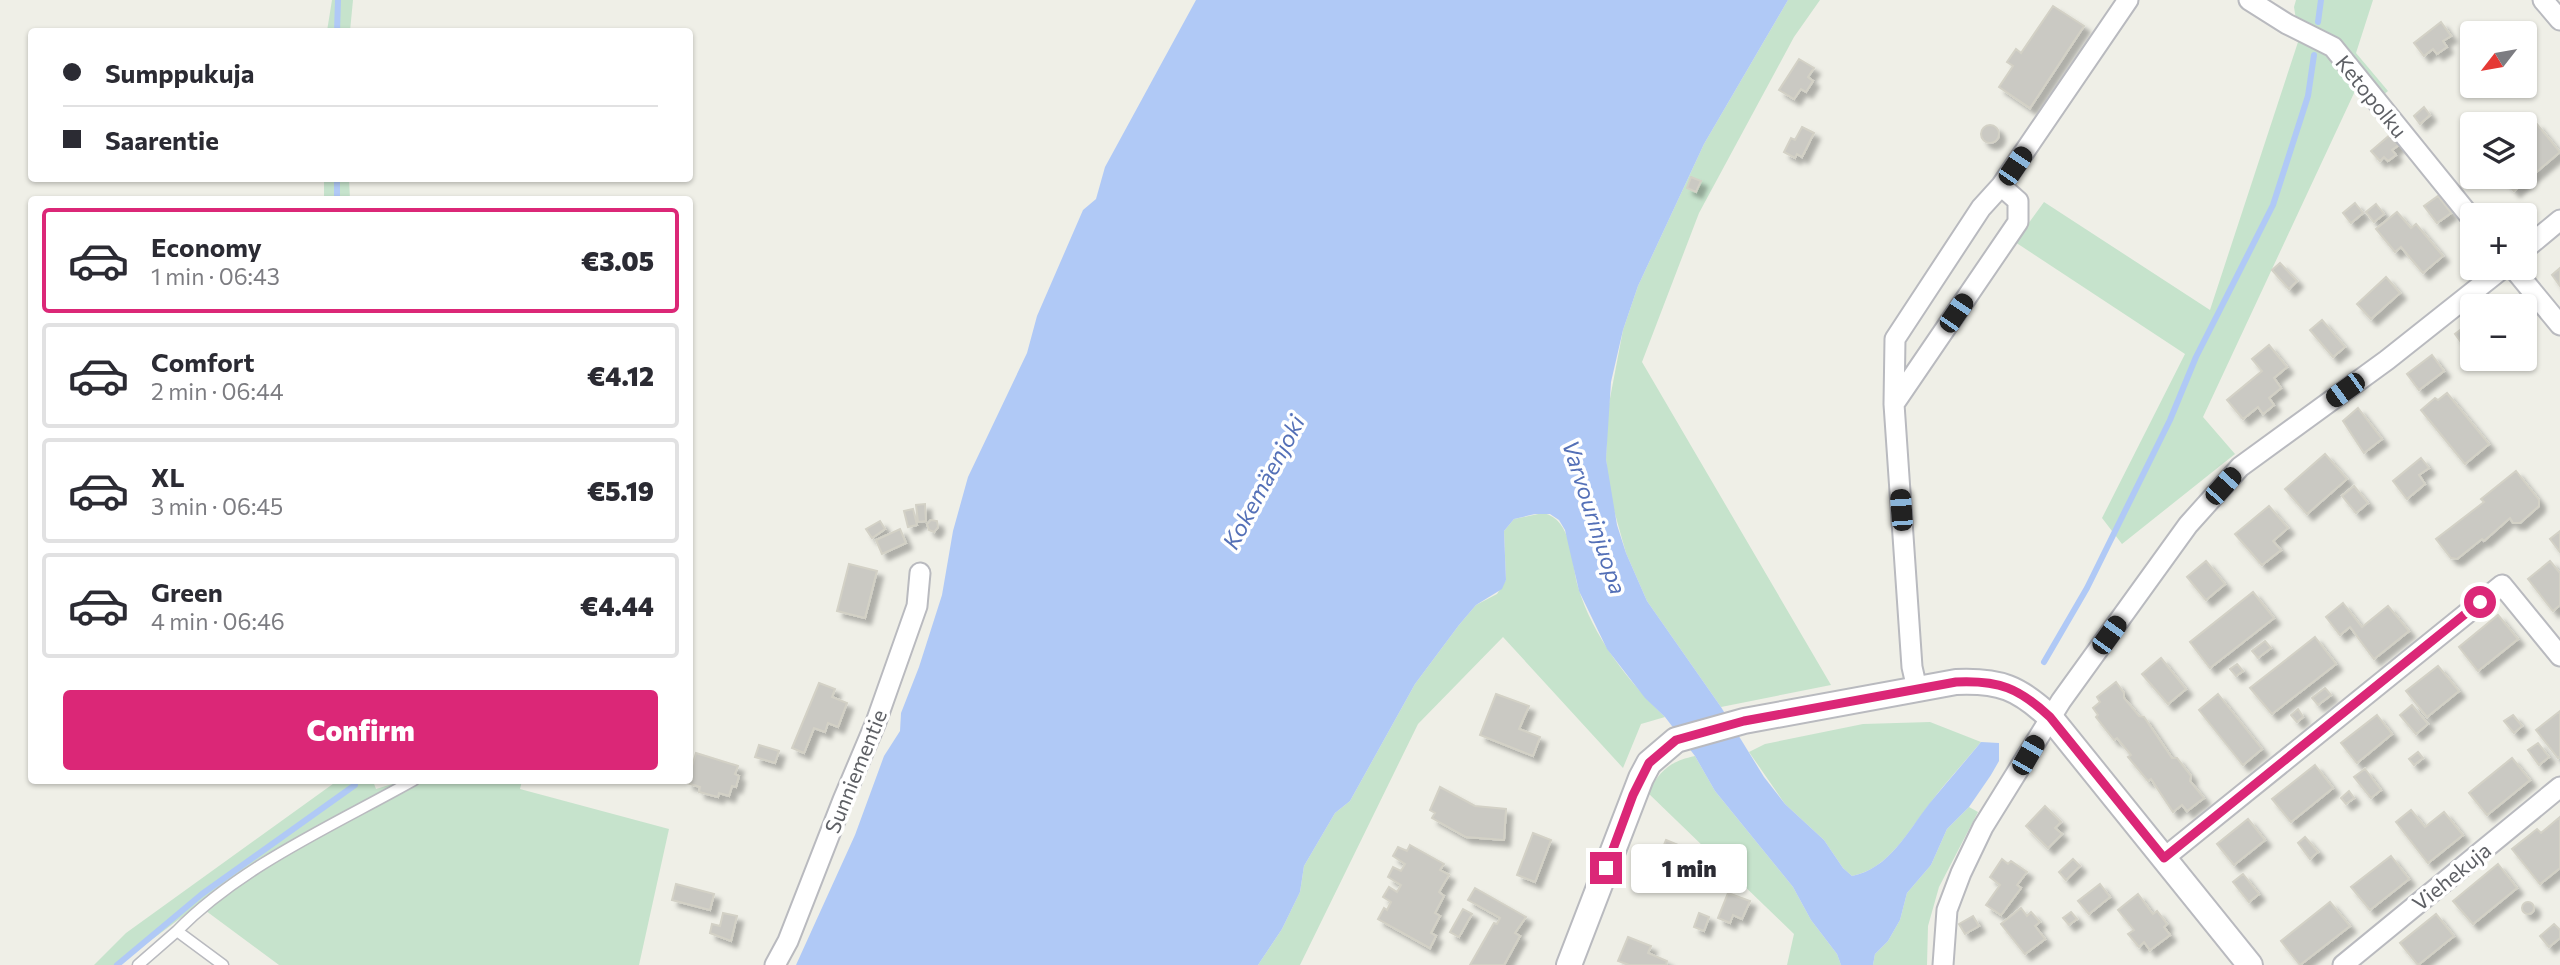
<!DOCTYPE html>
<meta charset="utf-8">
<style>
body{margin:0;font-family:Commissioner,sans-serif;background:#f2f2f3;color:#2b2b33;height:100vh;display:flex;flex-direction:column;font-size:26px;white-space:nowrap}
*{box-sizing:border-box;margin:0}
p{font-size:23px;color:#7c7c81}
.icon{flex:none;width:38px;height:38px;fill:none;stroke:currentColor;stroke-width:2;stroke-linecap:round;stroke-linejoin:round}
.map{position:relative;flex:1;overflow:hidden}
.panel{position:absolute;left:28px;top:196px;width:665px;height:588px;display:flex;flex-direction:column;background:#fff;border-radius:7px;box-shadow:0 2px 5px #0004}
.panel>*{flex:none}
.guide{position:absolute;left:28px;top:28px;width:665px;height:154px;border-radius:7px;box-shadow:0 2px 5px #0004;display:grid;align-content:center;height:154px;padding:0 35px;background:#fff}
.needle{width:46px;rotate:239deg}
.fabs{position:absolute;left:2460px;top:21px;display:grid;gap:14px}
.fabs a{display:grid;place-items:center;width:77px;height:77px;border-radius:7px;background:#fff;box-shadow:0 2px 5px #0004;font-size:35px}
.end{position:absolute;width:32px;height:32px;margin:-16px;border:9px solid #db2777;background:#fff;box-shadow:0 0 0 4px #fff}
.from{border-radius:50%}
.bubble{position:absolute;height:49px;border-radius:7px;background:#fff;box-shadow:0 2px 5px #0004;font-size:23px;font-weight:800;line-height:49px;text-align:center}
.car{position:absolute;width:21px;height:42px;margin:-21px -10px;border-radius:9px;box-shadow:0 0 5px 2px #0007;background:linear-gradient(#222 24%,#8ab4d8 0 40%,#222 0 76%,#8ab4d8 0 86%,#222 0)}
.guide b{display:flex;align-items:center;gap:24px;height:66px;font-size:26px}
.guide b+b{border-top:2px solid #e1e1e2}
.guide i{width:18px;height:18px;background:#2b2b33}
ul{padding:12px 0 0;list-style:none}
li{display:flex;align-items:center;gap:21px;height:105px;margin:0 14px 10px;padding:0 21px;border:4px solid #e1e1e2;border-radius:7px}
li div{flex:1}
li b{display:block;font-size:26px}
li em{font-style:normal;font-weight:800}
li.current{border-color:#db2777}
li>.icon{width:63px;height:63px;stroke-width:1.5}
.action{display:flex;gap:14px;margin-top:auto;padding:14px 35px}
.action a{flex:1;height:80px;border-radius:7px;background:#db2777;color:#fff;font-size:28px;font-weight:800;line-height:80px;text-align:center}
.map>svg:first-child{display:block}
.green{fill:#c6e3cc}
.water{fill:#b0c9f6}
.lines{fill:none;stroke-linecap:round;stroke-linejoin:round}
.stream{stroke:#b0c9f6;stroke-width:6}
.building{fill:#cac9c3;stroke:#d3d1c6;stroke-width:2;filter:url(#shadow)}
.service-casing{stroke:#b9babf;stroke-width:13}
.minor-casing{stroke:#b9babf;stroke-width:23}
.tertiary-casing{stroke:#b9babf;stroke-width:28}
.service{stroke:#fff;stroke-width:10}
.minor{stroke:#fff;stroke-width:19}
.tertiary{stroke:#fff;stroke-width:24}
.route{stroke:#db2777;stroke-width:9}
.labels{text-anchor:middle;dominant-baseline:central;stroke-width:7;stroke-linejoin:round;paint-order:stroke}
.street-label{font-size:21px;fill:#5e6065;stroke:#fff}
.water-label{font-size:23px;font-style:italic;fill:#5470b7;stroke:#fff}
</style>
<div class="map">
<svg width="2560" height="965" viewBox="0 0 2560 965">
<defs>
<filter id="shadow"><feDropShadow dx="6" dy="6" stdDeviation="2" flood-color="#0004"/></filter>
</defs>
<rect width="100%" height="100%" fill="#efefe7"/>
<path class="green" d="M332,0H353L350,31H327Z
M1788,0H1820L1794,37L1699,213L1642,362L1831,685L1721,707L1647,601L1626,553L1610,496L1606,459L1608,409L1623,330L1638,286L1704,144Z
M2296,0H2373L2356,53L2388,91L2370,106L2355,91L2203,417L2235,454L2122,544L2102,518L2185,354L2015,242L2044,202L2210,310L2299,39L2294,7Z
M324,179H349L350,199H324Z
M1543,513C1573,519 1571,563 1578,587C1593,637 1628,681 1665,717L1641,724L1623,768L1503,637L1418,724L1300,965H1258L1282,929L1300,892L1304,866L1335,813L1350,801L1415,684L1459,625L1476,605L1497,594L1506,580L1504,531L1514,519Z
M1930,722L1981,742C1963,764 1944,784 1928,806C1907,833 1888,869 1852,876L1843,868L1824,840L1785,804L1749,752L1765,744L1863,724Z
M1695,756L1715,791L1793,887L1811,920L1837,954L1841,965H1787L1794,934L1647,792C1662,770 1668,762 1695,756Z
M337,781H373L376,789L402,781H522L520,789L669,829L639,965H279L198,905L118,965H94L126,933Z
M1969,807L1978,812L1939,887L1928,926L1927,965H1873L1875,954L1888,941L1900,920L1907,893L1931,865L1947,829Z"/>
<path class="water" d="M1196,0H1788L1704,144L1638,286L1623,330L1611,382L1606,459L1617,525L1626,553L1647,601L1721,707L1764,777L1785,804L1824,840L1843,868L1852,876C1889,869 1908,831 1929,804C1946,783 1964,763 1981,742L1999,743V761L1991,775L1969,807L1947,829L1931,865L1907,893L1900,920L1888,941L1875,954L1873,965H1841L1837,954L1811,920L1793,887L1715,791L1695,756L1665,717L1645,698L1607,649L1579,591L1565,530L1559,520L1550,514H1535L1514,519L1504,531L1506,580L1502,589L1476,605L1459,625L1415,684L1350,801L1335,813L1304,866L1300,892L1282,929L1258,965H796L855,835L884,756L900,731L901,713L919,667L942,595L953,531L968,477L1027,353L1037,316L1083,210L1096,199L1105,167Z"/>
<g class="lines">
<path class="stream" d="M2318,22L2321,0
M337,32L338,0
M337,178V200
M2044,662L2087,588L2170,420L2196,357L2273,205L2308,96L2314,55
M117,965L202,894L355,785V780"/>
</g>
<path class="building" d="M2053,6L2084,26L2030,108L1999,87L2013,66L2007,62L2016,49L2021,53Z
M2441,22L2451,36L2443,41L2447,47L2437,54L2433,49L2424,56L2414,43Z
M1799,59L1814,68L1808,77L1813,81L1806,92L1801,89L1794,99L1779,90Z
M2424,107L2430,115L2420,124L2414,116Z
M2536,123L2560,152L2514,191L2502,177H2525V132Z
M1981 134a9 9 0 1 1 18 0a9 9 0 1 1-18 0Z
M1802,127L1814,133L1802,157L1797,154L1795,158L1784,152L1791,138L1795,140Z
M2391,134L2400,144L2392,150L2396,155L2388,161L2384,157L2380,161L2371,151Z
M1691,177L1701,181L1696,192L1687,188Z
M2438,196L2451,213L2437,223L2424,206Z
M2355,203L2363,213L2351,223L2343,213Z
M2376,204L2384,214L2374,222L2366,212Z
M2397,212L2411,228L2416,224L2443,256L2423,273L2401,247L2395,252L2376,229Z
M2280,263L2297,281L2289,289L2272,270Z
M2560,268V286L2552,275Z
M2386,277L2400,293L2371,319L2357,304Z
M2322,320L2345,347L2333,357L2310,330Z
M2473,320V354L2471,356L2455,334Z
M2269,345L2287,367L2274,378L2281,388L2269,398L2274,405L2263,414L2258,407L2243,419L2227,400L2262,371L2252,359Z
M2432,355L2444,371L2419,390L2407,374Z
M2447,393L2489,444L2465,464L2421,410L2435,398L2438,400Z
M2358,408L2382,439L2364,453L2343,421Z
M2325,454L2347,479L2307,514L2285,489Z
M2421,458L2429,468L2419,475L2425,484L2407,499L2393,481Z
M2516,471L2539,500V506L2520,523H2513L2510,518L2484,541L2482,539L2457,559L2451,558L2436,539L2484,502L2481,499Z
M2354,486L2368,503L2356,513L2342,496Z
M925,504L926,521L918,522L916,505Z
M2269,506L2288,528L2273,541L2281,550L2262,565L2235,534Z
M913,509L917,525L908,527L904,511Z
M931,520L937,521L938,527L934,532L929,530L927,524Z
M880,521L885,529L872,538L866,529Z
M900,529L906,543L882,554L876,540Z
M2560,531V552L2550,539Z
M2206,561L2225,584L2206,600L2187,577Z
M2550,561L2560,573V605L2553,611L2528,579Z
M849,564L877,571L865,618L837,611Z
M2253,592L2274,618L2210,668L2190,642Z
M2343,603L2362,627L2388,606L2409,631L2374,659L2350,627L2340,635L2326,617Z
M2498,615L2518,639L2478,671L2459,647Z
M2315,637L2336,664L2272,714L2250,688Z
M2265,641L2271,648L2258,658L2252,651Z
M2161,658L2186,689L2168,704L2142,674Z
M2237,664L2243,671L2236,676L2230,669Z
M2438,666L2459,691L2427,717L2406,691Z
M2116,682L2124,693V698L2139,716L2144,717L2172,758H2177L2191,776L2190,781L2204,798L2187,811L2182,805L2173,812L2151,779L2148,781L2128,757L2131,755L2117,738L2114,740L2096,717L2098,715L2093,708L2100,702L2097,697Z
M819,683L835,689L832,697L847,703L838,727L828,723L825,732L814,728L804,753L792,748Z
M2325,688L2331,695L2318,705L2312,698Z
M1496,694L1529,706L1519,729L1540,737L1533,756L1480,735Z
M2218,694L2262,749L2243,765L2199,710Z
M2412,705L2428,724L2416,734L2400,715Z
M2298,709L2303,717L2297,722L2291,715Z
M2560,711V756L2558,758L2536,730Z
M2377,715L2392,734L2357,763L2341,743Z
M2513,715L2522,726L2514,733L2504,721Z
M2538,743L2549,757L2539,765L2528,750Z
M759,745L779,751L775,763L755,757Z
M2418,752L2423,758L2414,765L2409,759Z
M696,753L738,766L735,774L739,776L736,787L732,786L729,796L719,793L718,797L699,792L700,787L687,783Z
M2512,758L2530,780L2487,815L2469,793Z
M2315,765L2333,788L2291,822L2272,799Z
M2365,769L2381,790L2371,798L2354,777Z
M1440,787L1475,806L1506,809L1504,840L1466,837L1432,818L1435,813L1430,810Z
M2349,791L2354,798L2346,804L2341,798Z
M2045,806L2061,822L2055,828L2062,834L2048,848L2026,826Z
M2411,810L2425,827L2444,812L2463,835L2428,863L2396,822Z
M2560,817V868L2540,884L2512,849L2537,829L2541,833Z
M2248,819L2265,840L2234,865L2217,844Z
M1533,833L1551,840L1535,882L1517,875Z
M2305,837L2318,852L2310,859L2298,843Z
M1666,840L1688,849L1683,862L1690,865L1686,876L1656,864Z
M1410,845L1444,864L1440,870L1449,875L1439,892L1444,896L1435,913L1440,916L1431,933L1436,936L1430,948L1378,919L1384,908L1387,910L1391,902L1383,897L1389,887L1397,892L1401,885L1388,877L1393,867L1401,871L1405,864L1393,856L1398,847L1407,851Z
M2391,856L2409,879L2370,910L2351,887Z
M2002,859L2008,864L2011,861L2027,872L2017,885L2021,888L2001,915L1986,905L2000,885L1990,877Z
M2073,859L2080,866L2066,880L2059,872Z
M2498,864L2517,888L2473,924L2453,901Z
M2243,874L2259,894L2249,902L2233,882Z
M676,884L714,894L710,910L672,900Z
M2100,884L2110,897L2089,914L2078,901Z
M1475,888L1526,917L1515,933L1520,936L1504,965H1470L1494,923L1497,924L1500,918L1468,900Z
M1728,893L1750,901L1742,919L1733,915L1730,923L1718,918Z
M2138,894L2153,914L2157,911L2167,924L2164,927L2170,935L2150,950L2144,942L2139,947L2128,934L2134,930L2118,910Z
M2522 908a6 6 0 1 1 12 0a6 6 0 1 1-12 0Z
M2330,902L2350,926L2300,965L2281,941Z
M2021,908L2027,916L2031,912L2040,922L2035,926L2045,939L2025,954L2001,924Z
M1463,909L1472,914L1459,937L1450,932Z
M2071,912L2077,919L2069,925L2063,918Z
M723,913L737,916L731,941L710,933L712,924L720,926Z
M1699,913L1709,917L1704,931L1694,927Z
M2436,914L2454,936L2418,965L2400,943Z
M1973,916L1979,926L1965,934L1959,924Z
M2554,924L2560,930V938L2549,947L2540,936Z
M1628,937L1651,946L1648,953L1667,961L1666,965H1629L1618,961Z"/>
<g class="lines">
<defs>
<path id="service" d="M177,931C242,865 334,825 414,780
M138,965L177,931L223,965"/>
<path id="minor" d="M2249,0L2287,24L2333,47L2473,220
M2543,0L2560,20
M2525,249L2560,220
M2513,268L2560,325
M1894,404L2018,222V201L2001,186
M1917,689L1912,667L1894,404L1895,339L1981,208L2001,186L2128,0
M2164,858L2502,585L2560,656
M775,965L788,941L843,800L876,722L917,606L920,573
M1943,965L1947,910L1961,873L1983,827L2061,701L2188,525L2240,467L2387,360L2503,268
M2343,965L2560,787"/>
<path id="tertiary" d="M1569,965L1641,778L1649,763L1676,740L1744,721L1956,682C2000,680 2019,688 2050,717L2250,965"/>
</defs>
<use href="#service" class="service-casing"/>
<use href="#minor" class="minor-casing"/>
<use href="#tertiary" class="tertiary-casing"/>
<use href="#service" class="service"/>
<use href="#minor" class="minor"/>
<use href="#tertiary" class="tertiary"/>
</g>
<g class="lines">
<path class="route" d="M1606,868L1633,795L1649,763L1676,740L1744,721L1956,682C1999,680 2019,688 2050,717L2164,858L2480,602"/>
</g>
<g class="labels">
<g class="street-label">
<text transform="translate(2372 96) rotate(51)">Ketopolku</text>
<text transform="translate(855 771) rotate(-68)">Sunniementie</text>
<text transform="translate(2451 876) rotate(-39)">Viehekuja</text>
</g>
<g class="water-label">
<text transform="translate(1263 482) rotate(-62)">Kokemäenjoki</text>
<text transform="translate(1595 517) rotate(72)">Varvourinjuopa</text>
</g>
</g>
</svg>
<div class="fabs">
<a><svg class="needle" viewBox="-14 -14 28 28"><path d="M0-13l5 13h-10z" fill="#e53935"/><path d="M0 13l5-13h-10z" fill="#7c7c81"/></svg></a>
<a><svg class="icon" aria-label="layers" viewBox="0 0 24 24"><path d="M12 4l9 5-9 5-9-5zM3 14l9 5 9-5"/></svg></a>
<a>+</a>
<a>−</a>
</div>
<i class="end from" style="left:2480px;top:602px"></i>
<i class="end" style="left:1606px;top:868px"></i>
<div class="bubble" style="left:1631px;top:844px;width:116px">1 min</div>
<i class="car" style="left:2015px;top:166px;rotate:34deg"></i>
<i class="car" style="left:1956px;top:313px;rotate:34deg"></i>
<i class="car" style="left:2345px;top:390px;rotate:234deg"></i>
<i class="car" style="left:2223px;top:486px;rotate:42deg"></i>
<i class="car" style="left:1901px;top:510px;rotate:356deg"></i>
<i class="car" style="left:2109px;top:635px;rotate:36deg"></i>
<i class="car" style="left:2028px;top:755px;rotate:30deg"></i>
<div class="guide">
<b><i class="from"></i>Sumppukuja</b>
<b><i></i>Saarentie</b>
</div>
<section class="panel">
<ul>
<li class="current"><svg class="icon" aria-label="car" viewBox="0 0 24 24"><path d="M5 17H2v-5l4-1 3-4h7l3 4 3 1v5h-3M9 17h6M6 11h13"/><circle cx="7" cy="17" r="2"/><circle cx="17" cy="17" r="2"/></svg><div><b>Economy</b><p>1 min · 06:43</p></div><em>€3.05</em></li>
<li><svg class="icon" aria-label="car" viewBox="0 0 24 24"><path d="M5 17H2v-5l4-1 3-4h7l3 4 3 1v5h-3M9 17h6M6 11h13"/><circle cx="7" cy="17" r="2"/><circle cx="17" cy="17" r="2"/></svg><div><b>Comfort</b><p>2 min · 06:44</p></div><em>€4.12</em></li>
<li><svg class="icon" aria-label="car" viewBox="0 0 24 24"><path d="M5 17H2v-5l4-1 3-4h7l3 4 3 1v5h-3M9 17h6M6 11h13"/><circle cx="7" cy="17" r="2"/><circle cx="17" cy="17" r="2"/></svg><div><b>XL</b><p>3 min · 06:45</p></div><em>€5.19</em></li>
<li><svg class="icon" aria-label="car" viewBox="0 0 24 24"><path d="M5 17H2v-5l4-1 3-4h7l3 4 3 1v5h-3M9 17h6M6 11h13"/><circle cx="7" cy="17" r="2"/><circle cx="17" cy="17" r="2"/></svg><div><b>Green</b><p>4 min · 06:46</p></div><em>€4.44</em></li>
</ul>
<div class="action"><a>Confirm</a></div>
</section>
</div>
